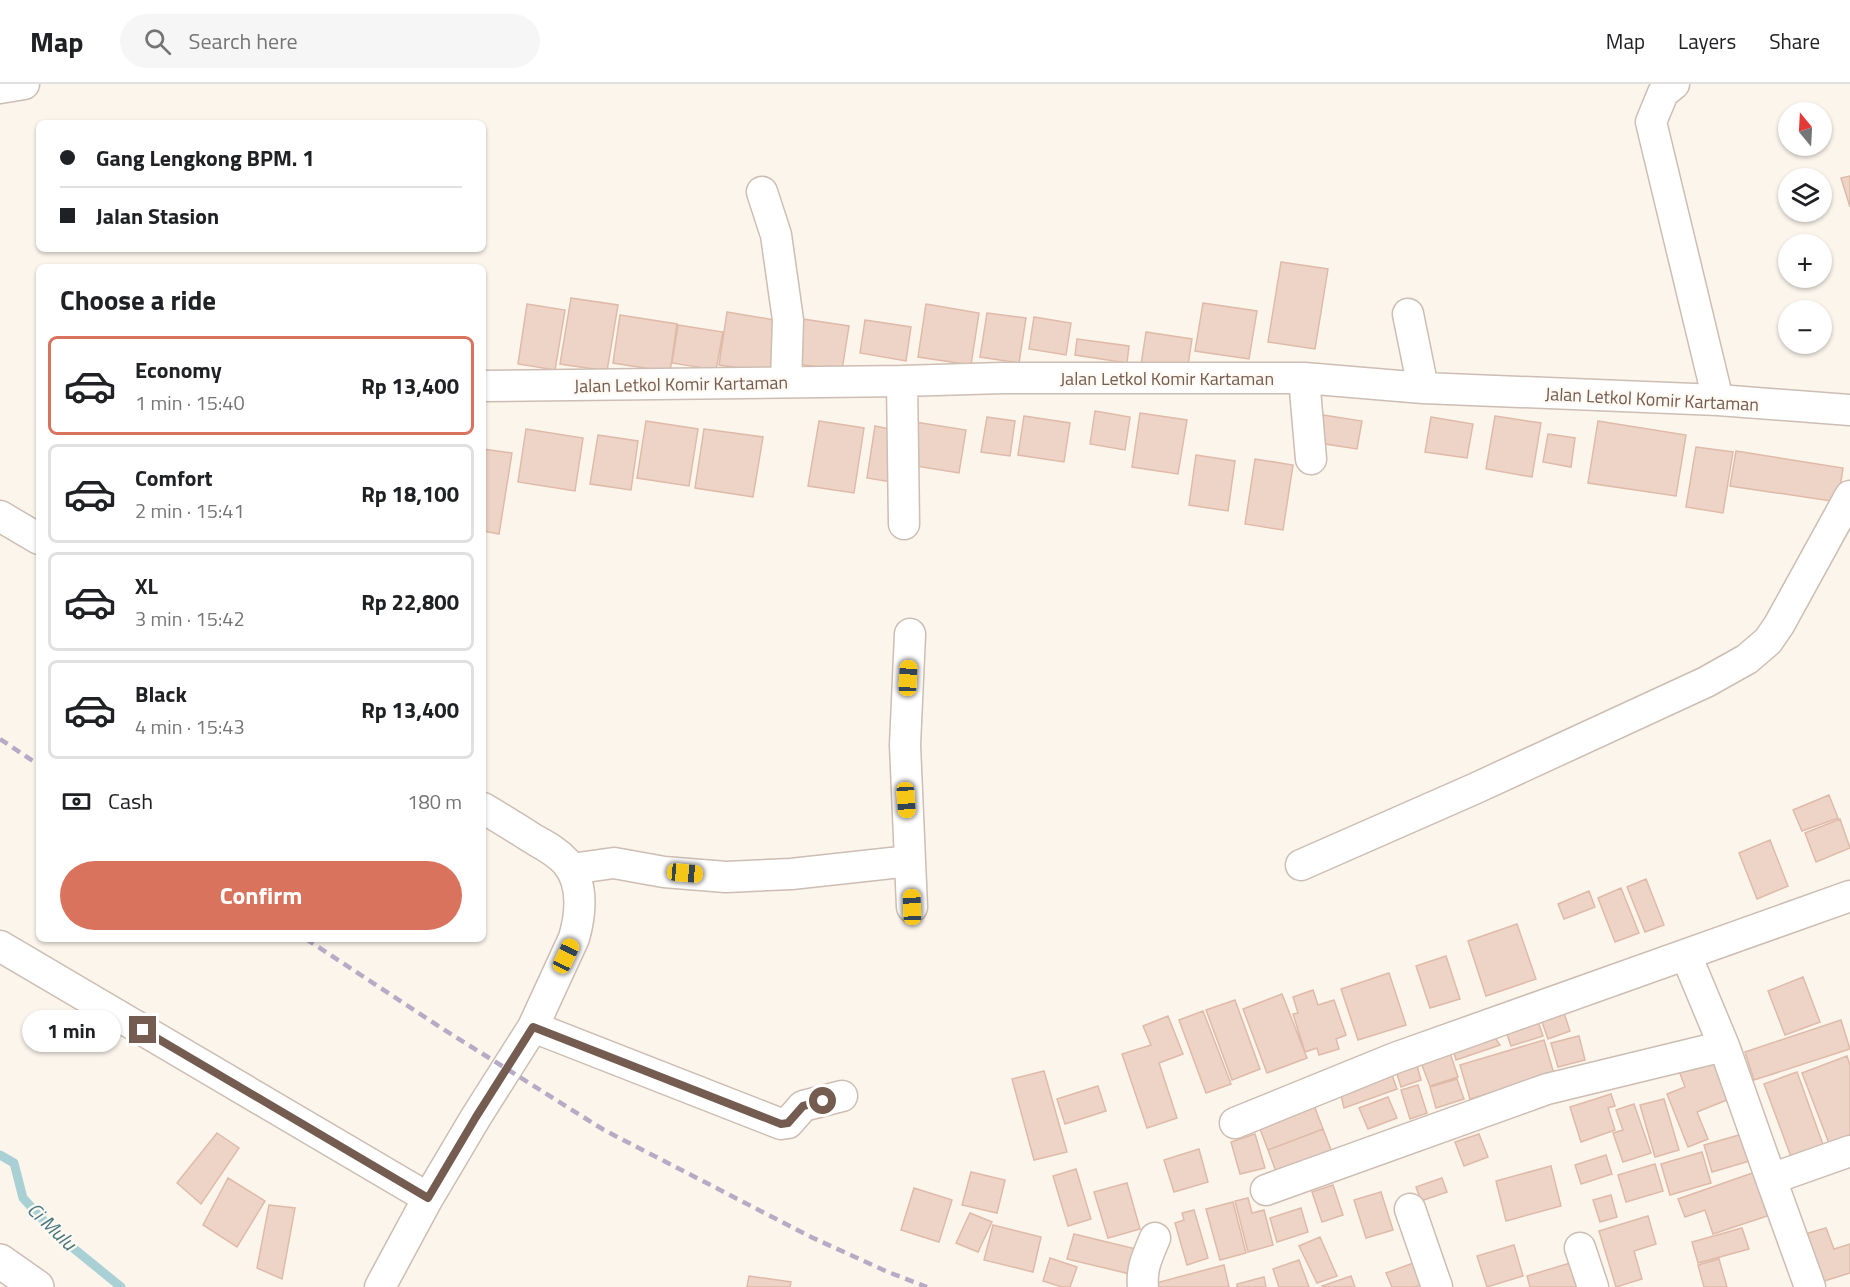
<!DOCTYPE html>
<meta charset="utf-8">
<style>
body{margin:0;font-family:"Titillium Web",sans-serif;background:#f6f6f6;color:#202124;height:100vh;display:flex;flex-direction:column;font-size:22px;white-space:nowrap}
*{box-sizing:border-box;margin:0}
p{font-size:20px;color:#757577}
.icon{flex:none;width:33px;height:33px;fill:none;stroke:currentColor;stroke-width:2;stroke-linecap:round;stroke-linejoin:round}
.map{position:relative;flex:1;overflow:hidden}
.side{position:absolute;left:36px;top:180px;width:450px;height:678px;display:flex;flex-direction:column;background:#fff;border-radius:9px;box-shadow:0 2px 4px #0004}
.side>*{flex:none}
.hud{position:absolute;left:36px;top:36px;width:450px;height:132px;border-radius:9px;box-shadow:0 2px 4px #0004;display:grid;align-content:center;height:132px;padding:0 24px;background:#fff}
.needle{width:39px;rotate:342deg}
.tools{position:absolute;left:1778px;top:18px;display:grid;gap:12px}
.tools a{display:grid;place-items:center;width:54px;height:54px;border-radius:50%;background:#fff;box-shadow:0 2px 4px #0004;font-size:30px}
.end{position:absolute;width:27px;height:27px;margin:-14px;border:8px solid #755c50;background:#fff;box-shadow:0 0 0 3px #fff}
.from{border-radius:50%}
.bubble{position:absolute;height:42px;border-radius:21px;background:#fff;box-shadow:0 2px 4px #0004;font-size:20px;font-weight:700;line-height:42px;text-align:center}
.car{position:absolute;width:18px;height:36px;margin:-18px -9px;border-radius:8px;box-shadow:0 0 4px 2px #0007;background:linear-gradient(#f5c518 24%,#345 0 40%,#f5c518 0 76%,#345 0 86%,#f5c518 0)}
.hud b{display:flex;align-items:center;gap:21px;height:57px;font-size:22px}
.hud b+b{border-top:2px solid #e0e0e0}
.hud i{width:15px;height:15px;background:#202124}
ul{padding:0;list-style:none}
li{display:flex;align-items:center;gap:18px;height:99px;margin:0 12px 9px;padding:0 12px;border:3px solid #e0e0e0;border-radius:9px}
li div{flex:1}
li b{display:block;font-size:22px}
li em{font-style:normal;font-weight:700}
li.selected{border-color:#d9735d}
li>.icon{width:54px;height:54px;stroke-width:1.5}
h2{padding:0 24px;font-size:27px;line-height:72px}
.pay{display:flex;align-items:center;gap:15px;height:66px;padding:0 24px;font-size:22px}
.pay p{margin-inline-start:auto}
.primary-button{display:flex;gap:12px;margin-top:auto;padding:12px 24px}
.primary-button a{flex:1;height:69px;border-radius:36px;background:#d9735d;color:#fff;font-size:24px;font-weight:700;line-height:69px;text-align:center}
header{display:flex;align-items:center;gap:36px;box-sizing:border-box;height:84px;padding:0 30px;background:#fff;border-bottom:2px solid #e0e0e0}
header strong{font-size:28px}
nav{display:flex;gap:33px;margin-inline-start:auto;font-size:21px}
.search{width:420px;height:54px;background:#f6f6f6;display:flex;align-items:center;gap:15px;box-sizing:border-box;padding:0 21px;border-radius:33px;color:#757577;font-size:22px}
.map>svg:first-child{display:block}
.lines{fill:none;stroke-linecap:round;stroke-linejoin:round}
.stream{stroke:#a9d0d5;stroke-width:9}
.building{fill:#eed4c6;stroke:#dfbaa8;stroke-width:1.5}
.minor-casing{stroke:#cdbdb2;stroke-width:33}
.tertiary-casing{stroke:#cdbdb2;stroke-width:36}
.minor{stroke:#fff;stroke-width:30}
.tertiary{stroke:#fff;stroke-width:33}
.rail{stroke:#b7aac5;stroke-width:4.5;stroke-dasharray:9 6;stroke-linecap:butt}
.route{stroke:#755c50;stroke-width:8}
.labels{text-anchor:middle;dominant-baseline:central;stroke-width:4.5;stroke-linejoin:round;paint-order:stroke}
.street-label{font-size:18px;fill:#755c50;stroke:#fef9f2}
.water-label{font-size:20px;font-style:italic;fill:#48787f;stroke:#fef9f2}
</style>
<header>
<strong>Map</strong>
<div class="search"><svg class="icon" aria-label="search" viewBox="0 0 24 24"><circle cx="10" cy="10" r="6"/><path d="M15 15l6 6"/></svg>Search here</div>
<nav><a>Map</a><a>Layers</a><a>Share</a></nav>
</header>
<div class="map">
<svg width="1850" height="1203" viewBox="0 0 1850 1203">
<rect width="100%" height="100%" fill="#fbf5ec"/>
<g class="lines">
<path class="stream" d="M0,1071L14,1079L23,1114L56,1150L121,1203"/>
</g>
<path class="building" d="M1850,92V123L1841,94Z
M1281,178L1328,185L1315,265L1268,258Z
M571,214L618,221L607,287L560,280Z
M1203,219L1257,227L1249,275L1195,267Z
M527,220L565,226L555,286L518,280Z
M926,220L979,229L971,281L918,273Z
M727,228L775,236L770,288L719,281Z
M987,229L1026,234L1019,279L980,273Z
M620,231L677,240L670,288L613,279Z
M1034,233L1071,239L1066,271L1029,265Z
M796,234L849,242L842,286L790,279Z
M865,236L911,243L906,277L860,269Z
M678,241L723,248L716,286L672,279Z
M1146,248L1192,255L1187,288L1141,281Z
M1077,255L1129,262L1127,279L1075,271Z
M1095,327L1130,333L1125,366L1090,360Z
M1140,329L1187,336L1178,390L1132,383Z
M1323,331L1362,337L1357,365L1319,359Z
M1024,332L1070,339L1064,378L1018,371Z
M1495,332L1541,339L1532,393L1486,385Z
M987,333L1015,337L1010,372L981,368Z
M1431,333L1473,340L1467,374L1425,368Z
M646,337L698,345L689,402L637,394Z
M819,337L864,344L854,409L808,402Z
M1598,337L1686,351L1676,412L1588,399Z
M915,338L966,346L959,389L909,381Z
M875,342L899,347L891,398L867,394Z
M526,345L583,354L575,407L518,398Z
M704,345L763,353L753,413L695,404Z
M1548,350L1575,354L1571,383L1543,378Z
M598,351L638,357L631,406L590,400Z
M1696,363L1733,368L1723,429L1686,423Z
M483,365L512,369L499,450L483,447Z
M1736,367L1843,384L1838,418L1730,402Z
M1196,371L1235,377L1228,427L1189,421Z
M1255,375L1293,381L1283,446L1245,440Z
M1829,711L1838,734L1802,747L1793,726Z
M1840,735L1850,764L1816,778L1805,749Z
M1770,756L1788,802L1757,815L1739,769Z
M1646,795L1664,841L1645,848L1627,803Z
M1621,804L1639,849L1615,858L1598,814Z
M1589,807L1595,823L1564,835L1558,820Z
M1517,840L1536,895L1486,912L1468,857Z
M1446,872L1460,915L1430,924L1416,882Z
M1389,889L1406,941L1358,956L1341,905Z
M1803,893L1820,938L1785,951L1768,907Z
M1313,906L1318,921L1334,916L1346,951L1336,955L1339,965L1319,971L1317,964L1305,968L1293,930L1298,929L1293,913Z
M1282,910L1307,974L1267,989L1243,925Z
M1235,916L1260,985L1232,996L1206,926Z
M1560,917L1570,947L1548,955L1537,924Z
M1203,927L1231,1000L1206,1009L1179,936Z
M1168,932L1183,970L1159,979L1177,1034L1147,1044L1122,970L1151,961L1143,942Z
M1537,934L1543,952L1511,962L1505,944Z
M1841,936L1850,965L1754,996L1745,968Z
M1489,945L1500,961L1456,976L1452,960Z
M1579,952L1585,976L1558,983L1551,959Z
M1544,956L1554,990L1470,1015L1460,981Z
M1449,966L1458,993L1430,1002L1420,976Z
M1715,970L1732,1014L1697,1028L1708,1055L1688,1063L1667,1010L1685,1003L1678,984Z
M1847,972L1850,981V1061L1832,1067L1802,989Z
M1415,974L1421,996L1401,1003L1394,980Z
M1388,980L1397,1005L1344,1024L1339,1003Z
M1044,987L1067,1068L1034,1076L1012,995Z
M1797,988L1825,1066L1793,1078L1764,1000Z
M1457,995L1464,1015L1436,1024L1430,1003Z
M1418,1001L1427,1029L1410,1035L1401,1006Z
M1098,1002L1106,1027L1065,1040L1057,1015Z
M1611,1010L1615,1022L1608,1024L1615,1046L1581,1058L1570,1023Z
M1388,1013L1397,1034L1368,1045L1359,1024Z
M1664,1015L1679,1066L1655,1073L1640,1021Z
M1312,1016L1323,1045L1268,1066L1257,1037Z
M1634,1020L1651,1069L1623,1078L1613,1049L1623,1046L1616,1026Z
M1323,1045L1333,1071L1277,1090L1268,1066Z
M217,1049L239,1064L201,1120L177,1099Z
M1746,1049L1753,1076L1712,1088L1704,1061Z
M1255,1050L1265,1084L1240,1090L1231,1058Z
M1479,1050L1488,1073L1464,1082L1455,1058Z
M1199,1065L1208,1098L1174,1108L1164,1076Z
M1702,1068L1711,1099L1670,1111L1661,1080Z
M1606,1071L1612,1090L1581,1100L1575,1081Z
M1655,1080L1663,1107L1626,1118L1618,1091Z
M1551,1082L1561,1122L1506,1137L1496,1097Z
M1076,1085L1091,1135L1068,1142L1053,1092Z
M1761,1086L1776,1129L1713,1150L1705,1126L1685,1133L1678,1115Z
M971,1088L1005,1096L997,1129L962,1121Z
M228,1094L265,1117L237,1163L203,1141Z
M1442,1094L1447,1108L1421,1117L1416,1103Z
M1127,1099L1140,1145L1108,1154L1094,1108Z
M1333,1101L1343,1131L1322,1138L1312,1108Z
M914,1104L952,1116L939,1158L901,1146Z
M1381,1108L1393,1146L1366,1154L1354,1116Z
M1611,1111L1617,1133L1600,1138L1593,1116Z
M1248,1114L1252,1129L1264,1126L1273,1161L1248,1168L1235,1117Z
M1233,1118L1246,1169L1220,1176L1206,1125Z
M269,1121L295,1124L282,1195L257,1184Z
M1301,1124L1308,1148L1277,1158L1270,1134Z
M1194,1126L1208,1174L1187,1181L1175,1139L1184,1136L1182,1129Z
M970,1129L992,1138L978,1168L956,1159Z
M1648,1132L1656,1160L1634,1167L1642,1195L1616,1203L1599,1147Z
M993,1141L1041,1153L1033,1188L984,1176Z
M1742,1144L1749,1165L1698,1179L1692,1158Z
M1826,1144L1834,1165L1850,1160V1189L1821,1198L1805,1150Z
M1074,1150L1136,1165L1130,1190L1067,1175Z
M1320,1153L1337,1192L1317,1199L1299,1162Z
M1514,1161L1523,1192L1487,1203L1477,1172Z
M1050,1174L1077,1183L1070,1203H1062L1043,1197Z
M1719,1175L1727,1203H1704L1698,1181Z
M1299,1176L1309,1203H1279L1273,1185Z
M1577,1177L1585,1203H1530L1527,1192Z
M1416,1178L1424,1200L1415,1203H1392L1386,1189Z
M1224,1181L1229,1203H1156V1199Z
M749,1192L791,1198L790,1203H747Z
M1351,1192L1355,1203H1323L1322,1202Z
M1264,1193L1266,1203H1237V1200Z"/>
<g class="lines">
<defs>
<path id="minor" d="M1674,0L1663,9L1651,38L1718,316
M0,4L24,0
M762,108L776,151L788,236L786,298
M1408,230L1423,304
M1304,294L1311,375
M902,297L904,440
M483,302L902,297L1003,294H1304L1423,304L1718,316L1850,326
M0,432L39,455
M910,777L912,823
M1301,781L1474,705L1706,598L1747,575L1768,557L1779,541L1850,412
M571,785L614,779L664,788L726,793L791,790L910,777L905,661L910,550
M0,862L428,1114
M1686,871L1724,962L1771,1095L1850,1067
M533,943L781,1040L788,1039L803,1022L842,1012
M1235,1039L1395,974L1850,812
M1771,1095L1810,1203
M1266,1106L1547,1005L1724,962
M1410,1125L1437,1203
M1580,1164L1593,1203
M380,1203L428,1114L476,1033L533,943L574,854C581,829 584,799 566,778C557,768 546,762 535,756C518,745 500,734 483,724
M1143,1203C1141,1184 1148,1171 1155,1154"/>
<path id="tertiary" d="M0,1177L37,1203"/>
</defs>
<use href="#minor" class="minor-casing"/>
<use href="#tertiary" class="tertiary-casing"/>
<use href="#minor" class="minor"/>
<use href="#tertiary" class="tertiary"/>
<path class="rail" d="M0,655L39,681
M306,855L443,945L604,1046L811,1153L888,1188L927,1203"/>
</g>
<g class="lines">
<path class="route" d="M143,946L428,1114L476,1033L533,943L781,1040L788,1039L803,1022L823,1017"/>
</g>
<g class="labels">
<g class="street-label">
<text x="1167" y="294">Jalan Letkol Komir Kartaman</text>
<text transform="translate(681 300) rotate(-1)">Jalan Letkol Komir Kartaman</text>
<text transform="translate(1652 315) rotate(3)">Jalan Letkol Komir Kartaman</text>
</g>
<g class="water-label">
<text transform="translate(52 1142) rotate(44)">Ci Mulu</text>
</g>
</g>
</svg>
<div class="tools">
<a><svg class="needle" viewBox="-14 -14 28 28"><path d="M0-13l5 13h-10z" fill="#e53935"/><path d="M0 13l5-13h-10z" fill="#757577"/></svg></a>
<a><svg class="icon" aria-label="layers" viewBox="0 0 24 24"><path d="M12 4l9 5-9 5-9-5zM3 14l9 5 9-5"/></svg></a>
<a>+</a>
<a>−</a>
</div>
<i class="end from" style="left:823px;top:1017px"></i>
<i class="end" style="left:143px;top:946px"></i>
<div class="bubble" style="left:22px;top:926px;width:99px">1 min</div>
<i class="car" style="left:908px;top:594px;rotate:3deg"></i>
<i class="car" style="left:906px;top:716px;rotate:176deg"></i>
<i class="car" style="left:685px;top:789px;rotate:95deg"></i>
<i class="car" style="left:912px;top:823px;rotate:358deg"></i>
<i class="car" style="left:566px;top:872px;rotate:25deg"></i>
<div class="hud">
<b><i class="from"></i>Gang Lengkong BPM. 1</b>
<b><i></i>Jalan Stasion</b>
</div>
<section class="side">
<h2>Choose a ride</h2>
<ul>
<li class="selected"><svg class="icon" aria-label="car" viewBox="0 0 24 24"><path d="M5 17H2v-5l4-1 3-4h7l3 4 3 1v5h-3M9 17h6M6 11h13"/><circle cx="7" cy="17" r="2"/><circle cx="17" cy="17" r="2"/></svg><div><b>Economy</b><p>1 min · 15:40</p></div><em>Rp 13,400</em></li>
<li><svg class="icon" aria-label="car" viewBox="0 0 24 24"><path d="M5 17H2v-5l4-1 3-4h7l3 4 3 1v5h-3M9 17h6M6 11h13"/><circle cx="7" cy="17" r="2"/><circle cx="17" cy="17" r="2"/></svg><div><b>Comfort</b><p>2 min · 15:41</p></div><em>Rp 18,100</em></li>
<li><svg class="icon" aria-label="car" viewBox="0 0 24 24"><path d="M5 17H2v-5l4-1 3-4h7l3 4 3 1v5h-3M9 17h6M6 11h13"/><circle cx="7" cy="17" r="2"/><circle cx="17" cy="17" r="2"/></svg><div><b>XL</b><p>3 min · 15:42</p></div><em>Rp 22,800</em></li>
<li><svg class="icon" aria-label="car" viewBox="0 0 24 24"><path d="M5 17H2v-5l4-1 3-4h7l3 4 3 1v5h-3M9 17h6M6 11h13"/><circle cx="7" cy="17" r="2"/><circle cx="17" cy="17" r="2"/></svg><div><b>Black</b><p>4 min · 15:43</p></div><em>Rp 13,400</em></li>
</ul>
<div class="pay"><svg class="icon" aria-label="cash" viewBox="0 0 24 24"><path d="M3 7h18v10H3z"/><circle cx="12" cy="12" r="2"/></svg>Cash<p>180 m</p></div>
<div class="primary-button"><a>Confirm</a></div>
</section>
</div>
